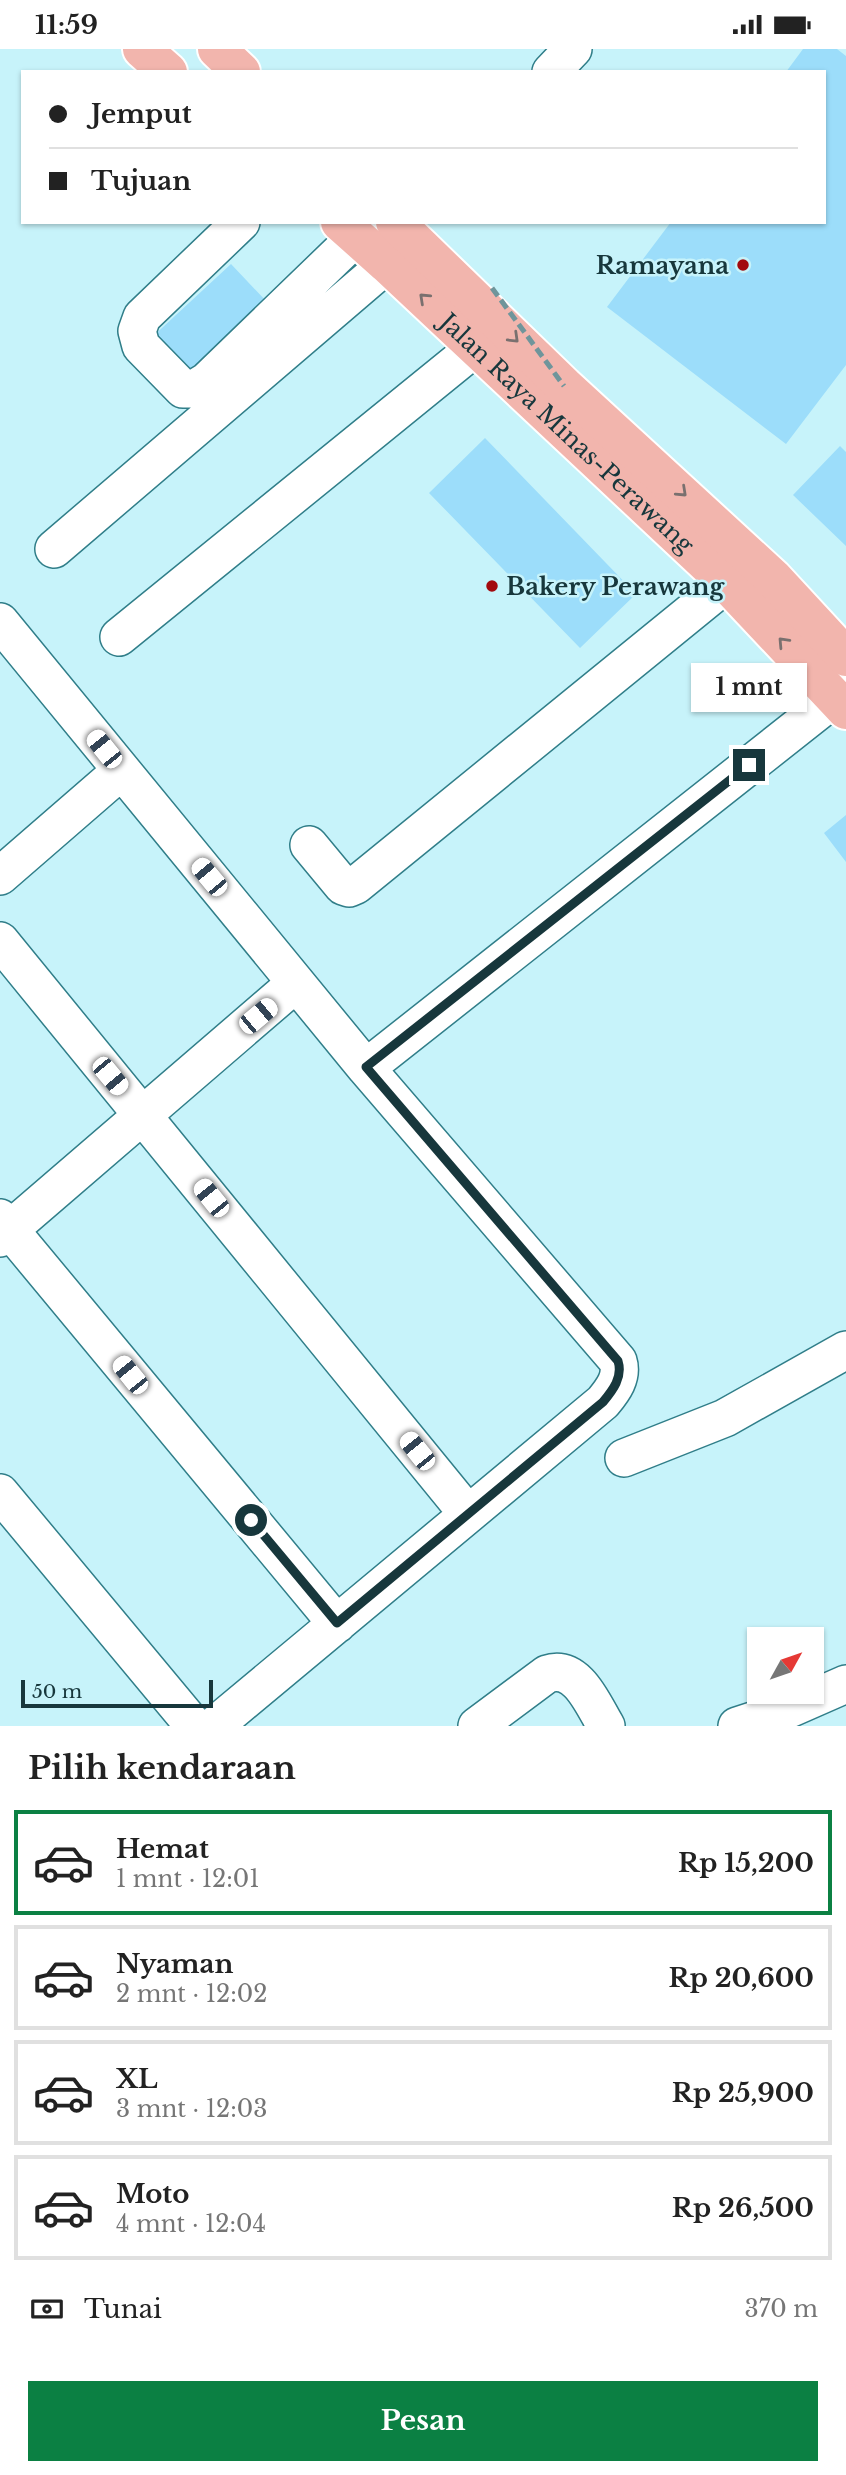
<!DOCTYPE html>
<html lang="id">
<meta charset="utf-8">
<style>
body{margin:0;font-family:"Libre Baskerville",serif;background:#f2f2f2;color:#222;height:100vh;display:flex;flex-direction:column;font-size:26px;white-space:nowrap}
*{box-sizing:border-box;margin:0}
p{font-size:23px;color:#767676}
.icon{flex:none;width:38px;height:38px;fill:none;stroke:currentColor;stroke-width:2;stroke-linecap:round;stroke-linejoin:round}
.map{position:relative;height:1677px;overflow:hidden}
.details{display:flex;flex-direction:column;background:#fff;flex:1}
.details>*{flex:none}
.guide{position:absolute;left:21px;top:21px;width:805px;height:154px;border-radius:0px;box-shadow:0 2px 5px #0004;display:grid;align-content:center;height:154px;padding:0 28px;background:#fff}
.needle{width:46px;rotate:50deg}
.fabs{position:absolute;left:747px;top:1578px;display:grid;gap:14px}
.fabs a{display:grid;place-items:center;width:77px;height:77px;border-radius:0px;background:#fff;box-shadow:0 2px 5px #0004;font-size:35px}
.scale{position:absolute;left:21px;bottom:18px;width:192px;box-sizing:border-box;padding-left:7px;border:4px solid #17373c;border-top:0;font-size:19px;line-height:24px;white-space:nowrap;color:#17373c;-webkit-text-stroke:5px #c7f3fa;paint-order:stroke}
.end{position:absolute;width:32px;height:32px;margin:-16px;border:9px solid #17373c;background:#fff;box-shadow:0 0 0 4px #fff}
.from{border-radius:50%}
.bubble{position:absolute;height:49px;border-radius:0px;background:#fff;box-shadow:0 2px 5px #0004;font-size:23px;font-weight:800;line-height:49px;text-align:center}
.car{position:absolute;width:21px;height:42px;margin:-21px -10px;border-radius:9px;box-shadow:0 0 5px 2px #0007;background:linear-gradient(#fff 24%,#345 0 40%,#fff 0 76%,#345 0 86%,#fff 0)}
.guide b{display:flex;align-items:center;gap:24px;height:66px;font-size:26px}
.guide b+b{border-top:2px solid #e0e0e0}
.guide i{width:18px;height:18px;background:#222}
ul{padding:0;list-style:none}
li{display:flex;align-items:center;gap:21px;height:105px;margin:0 14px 10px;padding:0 14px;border:4px solid #e0e0e0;border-radius:0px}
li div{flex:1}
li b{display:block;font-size:26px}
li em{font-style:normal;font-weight:800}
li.selected{border-color:#0b8043}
li>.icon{width:63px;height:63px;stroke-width:1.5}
h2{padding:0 28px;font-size:32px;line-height:84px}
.pay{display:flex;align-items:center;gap:18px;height:77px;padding:0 28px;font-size:26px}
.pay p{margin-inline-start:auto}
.action{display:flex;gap:14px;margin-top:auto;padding:14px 28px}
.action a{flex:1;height:80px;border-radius:0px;background:#0b8043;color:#fff;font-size:28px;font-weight:800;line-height:80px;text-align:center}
.status{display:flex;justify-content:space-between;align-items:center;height:49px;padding:0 35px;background:#fff;direction:ltr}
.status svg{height:19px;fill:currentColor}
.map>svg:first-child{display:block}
.building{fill:#9cddfa}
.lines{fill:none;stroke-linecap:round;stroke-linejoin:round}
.minor-casing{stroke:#307e89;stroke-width:40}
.major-casing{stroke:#fff;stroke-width:42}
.minor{stroke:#fff;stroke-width:37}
.major{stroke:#f2b5ad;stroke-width:38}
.rail{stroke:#6f959b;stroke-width:5;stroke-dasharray:10 5;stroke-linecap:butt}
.oneway{stroke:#7a706f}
.route{stroke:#17373c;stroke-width:9}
.poi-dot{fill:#a2090d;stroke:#c7f3fa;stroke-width:2.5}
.labels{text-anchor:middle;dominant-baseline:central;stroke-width:5;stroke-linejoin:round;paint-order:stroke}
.poi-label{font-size:24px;font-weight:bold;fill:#17373c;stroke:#c7f3fa;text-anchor:end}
.street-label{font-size:24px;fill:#17373c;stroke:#c7f3fa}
</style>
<div class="status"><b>11:59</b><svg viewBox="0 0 49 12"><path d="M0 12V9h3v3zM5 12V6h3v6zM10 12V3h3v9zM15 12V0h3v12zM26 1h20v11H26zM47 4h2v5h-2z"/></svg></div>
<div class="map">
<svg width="846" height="1677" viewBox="0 0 846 1677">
<rect width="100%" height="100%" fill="#c7f3fa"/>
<path class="building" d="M803,0H837L846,7V316L786,395L607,258L671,173H824V23H786Z
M231,215L267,253L185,329L149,291Z
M485,389L636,545L580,599L429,444Z
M840,397L846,403V497L793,446Z
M846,766V813L824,784Z"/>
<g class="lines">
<defs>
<path id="minor" d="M551,23L573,0
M241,173L142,268L137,282L141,297L183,340H194L207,332L356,188
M54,500L387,215
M0,573L366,1019
M119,588L476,298
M309,796L343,837L349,839L356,836L727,534
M0,827L121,722
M0,892L468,1465
M0,1169L337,1575
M0,1189L296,934
M624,1409L725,1369L846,1301
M0,1444L194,1677
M214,1677L603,1353C613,1341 623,1328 618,1312L366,1019L846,640
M477,1677L547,1625C578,1615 593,1656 606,1677
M737,1677L789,1660L846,1635"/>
<g id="major">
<path d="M142,0L168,23"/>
<path d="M217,0L241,23"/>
<path id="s1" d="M340,173L387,215L721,528L846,661"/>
<path d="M395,173L564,337L773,529L846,608"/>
</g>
</defs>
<use href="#minor" class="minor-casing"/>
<use href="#major" class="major-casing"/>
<use href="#minor" class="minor"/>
<use href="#major" class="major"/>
<path class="rail" d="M492,239L564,337"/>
</g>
<defs><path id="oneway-chevron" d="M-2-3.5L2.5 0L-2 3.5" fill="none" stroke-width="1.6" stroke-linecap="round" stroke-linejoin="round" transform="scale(1.75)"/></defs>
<g class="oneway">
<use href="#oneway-chevron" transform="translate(424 249) rotate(-137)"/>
<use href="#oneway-chevron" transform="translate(514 289) rotate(44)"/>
<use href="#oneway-chevron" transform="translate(682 443) rotate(43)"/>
<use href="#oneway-chevron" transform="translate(783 593) rotate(-133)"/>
</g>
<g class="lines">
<path class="route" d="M251,1471L337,1574L603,1353C613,1341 623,1328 618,1312L366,1018L749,716"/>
</g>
<g class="poi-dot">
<circle cx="743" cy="216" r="7"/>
<circle cx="492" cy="537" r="7"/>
</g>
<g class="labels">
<g class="poi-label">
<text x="729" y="216">Ramayana</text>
<text x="506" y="537" text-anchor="start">Bakery Perawang</text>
</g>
<g class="street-label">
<text stroke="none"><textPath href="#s1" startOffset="310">Jalan Raya Minas-Perawang</textPath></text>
</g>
</g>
</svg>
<div class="fabs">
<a><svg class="needle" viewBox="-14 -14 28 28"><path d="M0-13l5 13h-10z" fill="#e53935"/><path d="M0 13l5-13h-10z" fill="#767676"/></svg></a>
</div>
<div class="scale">50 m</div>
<i class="end from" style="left:251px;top:1471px"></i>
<i class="end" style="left:749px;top:716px"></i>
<div class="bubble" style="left:691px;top:614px;width:116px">1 mnt</div>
<i class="car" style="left:104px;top:700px;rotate:321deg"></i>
<i class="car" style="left:209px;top:828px;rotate:320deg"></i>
<i class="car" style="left:258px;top:967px;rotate:50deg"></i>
<i class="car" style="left:110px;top:1027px;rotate:140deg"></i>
<i class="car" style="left:211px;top:1149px;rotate:321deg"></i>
<i class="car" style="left:130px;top:1326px;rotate:321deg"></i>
<i class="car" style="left:417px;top:1402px;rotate:321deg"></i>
<div class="guide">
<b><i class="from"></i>Jemput</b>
<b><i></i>Tujuan</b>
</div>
</div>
<section class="details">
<h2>Pilih kendaraan</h2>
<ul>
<li class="selected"><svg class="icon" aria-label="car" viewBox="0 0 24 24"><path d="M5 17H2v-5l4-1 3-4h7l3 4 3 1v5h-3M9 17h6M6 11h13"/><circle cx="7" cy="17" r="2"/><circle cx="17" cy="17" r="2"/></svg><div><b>Hemat</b><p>1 mnt · 12:01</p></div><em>Rp 15,200</em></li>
<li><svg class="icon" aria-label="car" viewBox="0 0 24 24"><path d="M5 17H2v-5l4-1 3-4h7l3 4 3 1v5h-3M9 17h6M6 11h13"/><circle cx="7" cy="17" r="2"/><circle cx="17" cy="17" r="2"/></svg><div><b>Nyaman</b><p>2 mnt · 12:02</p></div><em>Rp 20,600</em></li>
<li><svg class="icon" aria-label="car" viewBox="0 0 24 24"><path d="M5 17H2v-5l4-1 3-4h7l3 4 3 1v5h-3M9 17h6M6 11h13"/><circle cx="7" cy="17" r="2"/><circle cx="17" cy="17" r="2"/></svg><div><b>XL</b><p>3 mnt · 12:03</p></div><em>Rp 25,900</em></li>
<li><svg class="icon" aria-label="car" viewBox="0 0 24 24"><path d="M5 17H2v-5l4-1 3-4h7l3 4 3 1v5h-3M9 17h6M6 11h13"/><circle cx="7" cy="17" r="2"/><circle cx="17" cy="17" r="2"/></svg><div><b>Moto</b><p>4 mnt · 12:04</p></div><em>Rp 26,500</em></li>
</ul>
<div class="pay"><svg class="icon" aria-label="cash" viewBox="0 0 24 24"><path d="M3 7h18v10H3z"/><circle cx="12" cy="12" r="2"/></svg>Tunai<p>370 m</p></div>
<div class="action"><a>Pesan</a></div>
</section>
